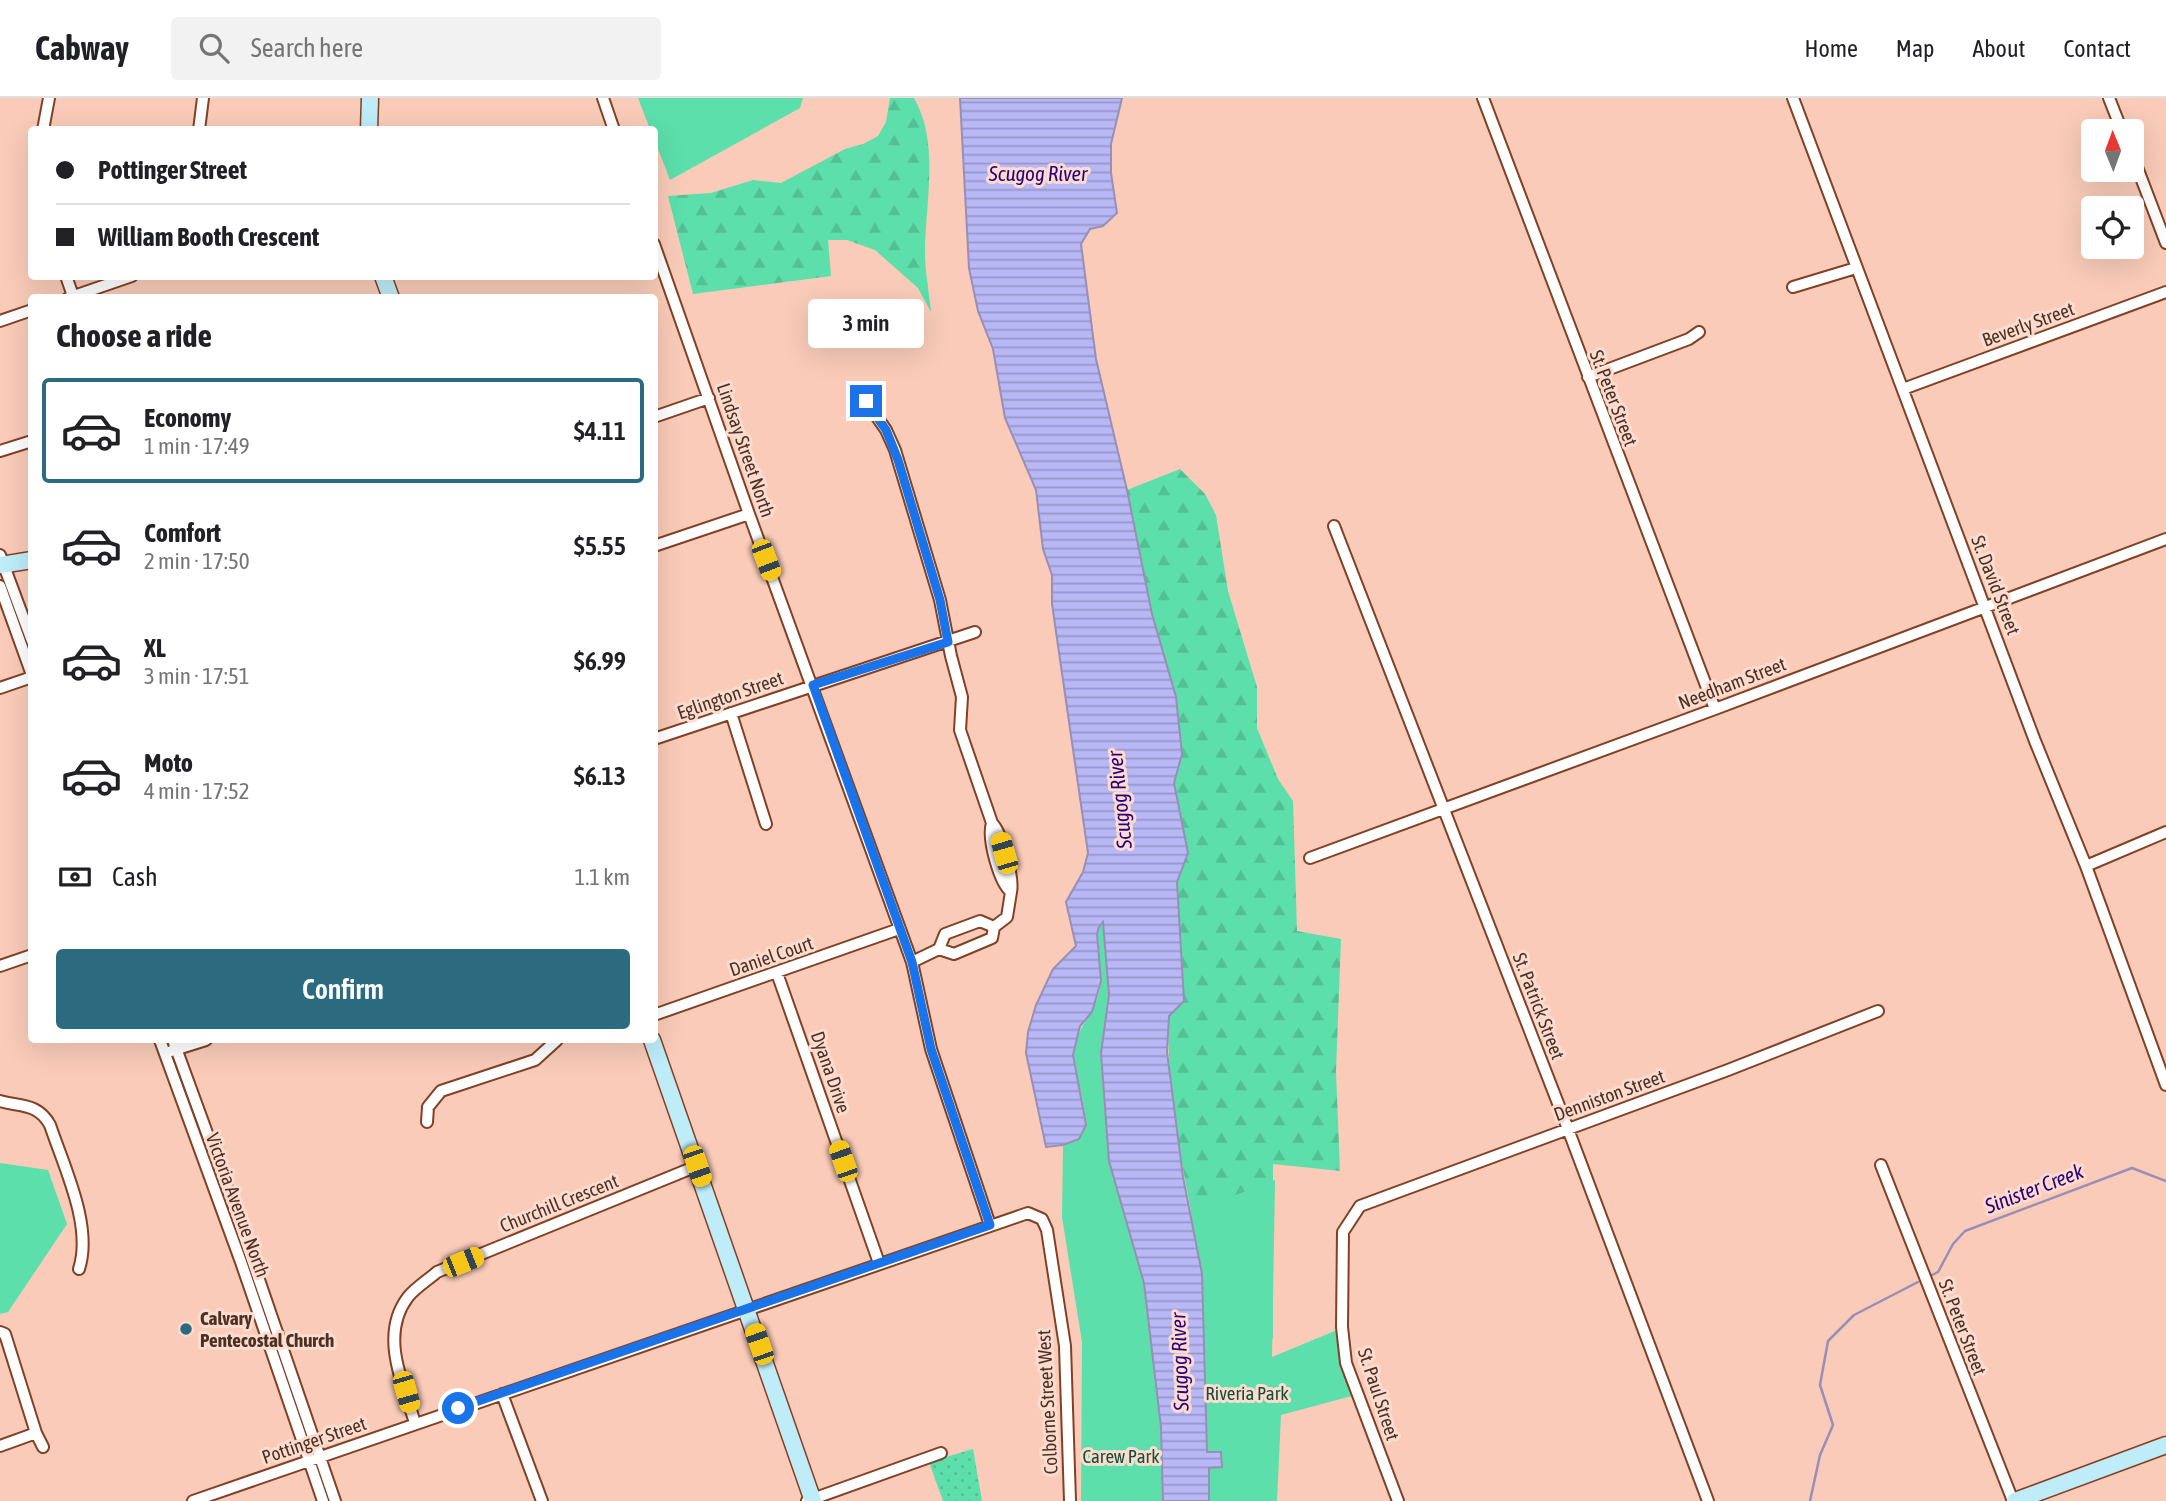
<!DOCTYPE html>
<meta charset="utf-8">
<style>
body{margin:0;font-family:"Asap Condensed",sans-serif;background:#f2f2f2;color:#202124;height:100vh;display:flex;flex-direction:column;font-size:26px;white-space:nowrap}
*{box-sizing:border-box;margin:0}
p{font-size:23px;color:#757577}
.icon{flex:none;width:38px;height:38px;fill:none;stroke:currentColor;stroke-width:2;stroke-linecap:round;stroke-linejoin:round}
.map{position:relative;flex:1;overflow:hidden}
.panel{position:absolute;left:28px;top:196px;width:630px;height:749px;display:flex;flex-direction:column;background:#fff;border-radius:7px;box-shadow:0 7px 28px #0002}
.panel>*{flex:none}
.guide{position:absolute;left:28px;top:28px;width:630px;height:154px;border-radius:7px;box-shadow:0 7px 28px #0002;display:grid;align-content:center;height:154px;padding:0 28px;background:#fff}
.needle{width:46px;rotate:359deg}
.tools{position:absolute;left:2081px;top:21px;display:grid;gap:14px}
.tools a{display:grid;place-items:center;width:63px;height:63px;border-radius:7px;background:#fff;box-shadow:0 7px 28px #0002;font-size:35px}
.end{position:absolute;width:32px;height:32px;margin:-16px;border:9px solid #1a73e8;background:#fff;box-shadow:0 0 0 4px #fff}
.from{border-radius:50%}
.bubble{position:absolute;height:49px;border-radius:7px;background:#fff;box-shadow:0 7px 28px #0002;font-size:23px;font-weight:600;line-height:49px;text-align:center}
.car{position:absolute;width:21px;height:42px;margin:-21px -10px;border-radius:9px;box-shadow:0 0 5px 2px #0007;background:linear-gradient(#f5c518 24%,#345 0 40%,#f5c518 0 76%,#345 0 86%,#f5c518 0)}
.guide b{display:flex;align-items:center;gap:24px;height:66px;font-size:26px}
.guide b+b{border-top:2px solid #e0e0e0}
.guide i{width:18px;height:18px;background:#202124}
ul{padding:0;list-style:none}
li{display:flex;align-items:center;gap:21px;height:105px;margin:0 14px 10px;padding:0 14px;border:4px solid transparent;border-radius:7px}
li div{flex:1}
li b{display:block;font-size:26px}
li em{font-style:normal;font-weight:600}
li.on{border-color:#2c6a80}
li>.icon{width:63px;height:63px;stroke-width:1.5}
h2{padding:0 28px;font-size:32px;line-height:84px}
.pay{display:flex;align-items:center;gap:18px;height:77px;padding:0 28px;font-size:26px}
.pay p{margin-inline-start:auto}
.cta{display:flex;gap:14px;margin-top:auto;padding:14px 28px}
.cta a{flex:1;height:80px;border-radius:7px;background:#2c6a80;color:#fff;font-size:28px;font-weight:600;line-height:80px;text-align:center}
header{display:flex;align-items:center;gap:42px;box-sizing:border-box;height:98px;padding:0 35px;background:#fff;border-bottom:2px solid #e0e0e0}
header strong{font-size:33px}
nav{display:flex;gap:38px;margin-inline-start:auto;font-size:24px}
.search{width:490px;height:63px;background:#f2f2f2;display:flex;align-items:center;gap:18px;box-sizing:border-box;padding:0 24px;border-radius:7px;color:#757577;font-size:26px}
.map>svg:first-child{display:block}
.grass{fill:url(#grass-dots)}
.forest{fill:url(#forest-firs)}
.park{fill:#5cdfab}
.water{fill:url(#water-rules);stroke:#988fb7;stroke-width:2}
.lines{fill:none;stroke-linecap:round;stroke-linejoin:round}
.stream{stroke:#988fb7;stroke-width:2.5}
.street-casing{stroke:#804125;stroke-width:14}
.secondary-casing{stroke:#804125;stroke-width:19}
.street{stroke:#fff;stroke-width:10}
.secondary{stroke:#beecf9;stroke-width:16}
.route{stroke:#1a73e8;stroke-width:9}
.poi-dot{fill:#2c6a80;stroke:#fbdccf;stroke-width:2.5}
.labels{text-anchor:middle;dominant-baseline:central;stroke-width:6;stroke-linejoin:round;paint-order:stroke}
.street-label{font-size:19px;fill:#4d3023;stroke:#fbdccf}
.poi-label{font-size:19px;font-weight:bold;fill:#4d3023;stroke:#fbdccf;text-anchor:start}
.park-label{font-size:19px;fill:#144e38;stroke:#fbdccf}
.water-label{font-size:21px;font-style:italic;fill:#2b007d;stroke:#fbdccf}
</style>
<header>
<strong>Cabway</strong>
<div class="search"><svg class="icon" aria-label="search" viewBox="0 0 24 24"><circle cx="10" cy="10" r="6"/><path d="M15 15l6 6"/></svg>Search here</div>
<nav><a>Home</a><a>Map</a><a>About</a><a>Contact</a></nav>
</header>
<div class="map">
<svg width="2166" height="1403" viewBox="0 0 2166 1403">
<defs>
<pattern id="grass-dots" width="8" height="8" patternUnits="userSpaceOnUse" patternTransform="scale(1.75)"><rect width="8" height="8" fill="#5cdfab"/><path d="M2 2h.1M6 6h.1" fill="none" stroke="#52c093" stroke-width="1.8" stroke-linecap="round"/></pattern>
<pattern id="forest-firs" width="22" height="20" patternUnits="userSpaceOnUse" patternTransform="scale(1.75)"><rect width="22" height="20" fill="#5cdfab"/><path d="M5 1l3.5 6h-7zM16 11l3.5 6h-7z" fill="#52c093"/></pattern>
<pattern id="water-rules" width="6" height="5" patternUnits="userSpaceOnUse" patternTransform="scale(1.75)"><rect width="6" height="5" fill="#b8b8f6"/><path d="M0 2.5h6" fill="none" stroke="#9896c7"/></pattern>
</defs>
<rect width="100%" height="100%" fill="#f9cbb8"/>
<path class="grass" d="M973,1351L982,1403H943L929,1364Z"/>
<path class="forest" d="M890,0H914C941,47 924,109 925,160C926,178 929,196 931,214L918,190L875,152L847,142H828L831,178L693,196L668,98L711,95L753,82L781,85L845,51L863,46L878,38L886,24Z
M1180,371L1205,396L1216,417L1228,493L1257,589V630L1278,681L1293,703L1297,833L1341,841L1336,973L1340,1073L1273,1066V1240L1205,1258C1204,1230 1206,1200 1202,1173C1188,1088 1165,1004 1169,918L1184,903L1177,784L1188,755L1174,684L1182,656L1176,599L1152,516L1127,392Z"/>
<path class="park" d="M638,0H803L800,10L670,82L655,43L654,32L650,31Z
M1103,823L1109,897L1101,955L1109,1063L1144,1185L1161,1329L1163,1403H1081L1082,1244L1062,1119L1063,1047C1067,1046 1075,1044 1078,1041C1096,1027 1073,978 1074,957C1074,929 1100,911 1101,882C1102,864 1091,839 1103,823Z
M0,1065L48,1072L67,1126L8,1214L0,1216Z
M1275,1082L1272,1259L1342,1230L1359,1296L1281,1317L1277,1403H1209V1370L1221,1355H1207L1202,1176L1190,1114Z"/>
<path class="water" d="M960,0H1122L1111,46V75L1117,115L1103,128L1090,131L1081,146L1096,261L1127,392L1152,516L1176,599L1182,656L1174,685L1188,755L1177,784L1184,903L1169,918L1167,954L1183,1079L1202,1176L1207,1354H1221L1222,1369L1209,1370V1403H1163L1161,1329L1144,1185L1109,1063L1101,955L1109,897L1103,824L1099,829L1097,836L1101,883L1092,914L1080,928L1073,957L1086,1027L1079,1041L1063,1047L1046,1049L1026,955L1028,934L1036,907L1053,871L1076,848L1066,804L1083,774L1088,755L1052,506V477L1043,451L1036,392L1005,320L993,251L978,213L969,170Z"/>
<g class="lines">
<path class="stream" d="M1932,1177L1938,1174L1953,1146L1965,1133L2132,1070L2166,1083
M1810,1403L1820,1357L1833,1327L1820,1287L1828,1243L1854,1217L1918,1184"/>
<defs>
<path id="street" d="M603,0L614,32
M1483,0L1715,611
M1793,0L2035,643L2086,768L2166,987
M2109,0L2122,33
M43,32L49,0
M199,32L203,0
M2132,56L2166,145
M654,146L749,416L912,864L931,951L990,1127
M66,178L73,198
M1793,189L1856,170
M68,200L132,178
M0,223L32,212
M1588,279L1689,241L1699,234
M1903,291L2166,194
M866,303L886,332L895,352L940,502L951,558L962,599L960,632L992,725
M654,319L709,300
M0,353L32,343
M1334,428L1568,1031L1708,1403
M654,448L749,416
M0,457L32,543
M0,488L32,577
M0,590L32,579
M731,615L766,726
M654,641L975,534
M1310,760L1715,611L2166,441
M2086,768L2166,734
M994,829L992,840L954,856L939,851L945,836L980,823L994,829L1007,819L1011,794C999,784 987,740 992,725C1002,735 1014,780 1011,794
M912,864L939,851
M0,868L32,857
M777,875L879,1165
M654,917L899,831
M160,942L241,1164L323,1403
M173,942L234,1109L335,1403
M171,953L206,942
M0,1003C21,1009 38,1005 50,1027C64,1069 93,1128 79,1171
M427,1024L428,1009L441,993L535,962L557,942
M1881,1067L2013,1403
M0,1234L5,1236L36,1335L43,1349
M502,1296L542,1403
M415,1325C403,1285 379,1237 408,1199C415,1190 428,1182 437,1174L697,1068
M0,1348L36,1335
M193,1403L1028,1115L1042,1121L1047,1132L1065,1248L1070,1403
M807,1403L941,1355
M1398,1403L1346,1265L1342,1229L1343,1134L1360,1108L1728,972L1878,913"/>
<path id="secondary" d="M369,32L370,0
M383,178L391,200
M0,467L32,462
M652,942L813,1403
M2015,1403L2166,1347"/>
</defs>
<use href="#street" class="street-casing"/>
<use href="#secondary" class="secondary-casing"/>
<use href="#street" class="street"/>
<use href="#secondary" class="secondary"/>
</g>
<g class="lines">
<path class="route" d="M458,1310L990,1127L931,951L912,864L813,587L948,544L940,502L898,362L886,332L866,303"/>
</g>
<circle class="poi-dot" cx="186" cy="1231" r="7"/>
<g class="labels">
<g class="street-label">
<text transform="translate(2028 226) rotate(-20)">Beverly Street</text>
<text transform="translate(1614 300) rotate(69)">St. Peter Street</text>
<text transform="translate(746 352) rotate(71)">Lindsay Street North</text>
<text transform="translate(1996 487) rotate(69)">St. David Street</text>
<text transform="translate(1732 585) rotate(-21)">Needham Street</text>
<text transform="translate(730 597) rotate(-19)">Eglington Street</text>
<text transform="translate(771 858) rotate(-19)">Daniel Court</text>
<text transform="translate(1539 908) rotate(69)">St. Patrick Street</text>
<text transform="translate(831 974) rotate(71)">Dyana Drive</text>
<text transform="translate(1609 997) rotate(-20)">Denniston Street</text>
<text transform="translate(559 1105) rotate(-22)">Churchill Crescent</text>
<text transform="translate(238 1107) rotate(70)">Victoria Avenue North</text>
<text transform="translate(1963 1229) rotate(69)">St. Peter Street</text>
<text transform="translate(1379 1296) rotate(72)">St. Paul Street</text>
<text transform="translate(1047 1304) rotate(-93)">Colborne Street West</text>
<text transform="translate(314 1342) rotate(-19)">Pottinger Street</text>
</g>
<g class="poi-label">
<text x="200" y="1220">Calvary<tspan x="200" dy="22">Pentecostal Church</tspan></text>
</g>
<g class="park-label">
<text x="1247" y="1295">Riveria Park</text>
<text x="1121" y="1358">Carew Park</text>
</g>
<g class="water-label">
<text x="1038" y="75">Scugog River</text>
<text transform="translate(1119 702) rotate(-96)">Scugog River</text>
<text transform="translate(2034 1090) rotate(-21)">Sinister Creek</text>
<text transform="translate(1179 1264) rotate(-92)">Scugog River</text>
</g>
</g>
</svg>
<div class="tools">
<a><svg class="needle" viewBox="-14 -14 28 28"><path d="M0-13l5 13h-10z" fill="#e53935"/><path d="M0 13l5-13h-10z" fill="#757577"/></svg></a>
<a><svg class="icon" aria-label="locate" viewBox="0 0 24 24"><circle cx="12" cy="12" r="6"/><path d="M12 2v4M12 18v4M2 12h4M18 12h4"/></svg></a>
</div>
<i class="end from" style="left:458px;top:1310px"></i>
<i class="end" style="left:866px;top:303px"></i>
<div class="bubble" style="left:808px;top:201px;width:116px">3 min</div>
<i class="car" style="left:766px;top:462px;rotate:159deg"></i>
<i class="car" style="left:1004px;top:755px;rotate:344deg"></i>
<i class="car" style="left:843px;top:1063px;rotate:341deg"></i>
<i class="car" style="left:697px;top:1068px;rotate:161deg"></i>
<i class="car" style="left:463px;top:1164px;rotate:68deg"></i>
<i class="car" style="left:759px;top:1246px;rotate:341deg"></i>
<i class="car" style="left:406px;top:1294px;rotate:164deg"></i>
<div class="guide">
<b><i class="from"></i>Pottinger Street</b>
<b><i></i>William Booth Crescent</b>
</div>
<section class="panel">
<h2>Choose a ride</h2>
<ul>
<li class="on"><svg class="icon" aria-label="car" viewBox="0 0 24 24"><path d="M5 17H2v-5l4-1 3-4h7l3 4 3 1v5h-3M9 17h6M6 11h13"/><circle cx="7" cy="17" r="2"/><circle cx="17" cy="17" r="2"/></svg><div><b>Economy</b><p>1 min · 17:49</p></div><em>$4.11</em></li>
<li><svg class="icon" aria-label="car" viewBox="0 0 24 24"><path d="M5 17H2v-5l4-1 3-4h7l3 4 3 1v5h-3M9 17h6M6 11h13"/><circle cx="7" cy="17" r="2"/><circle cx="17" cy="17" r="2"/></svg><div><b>Comfort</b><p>2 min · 17:50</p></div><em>$5.55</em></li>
<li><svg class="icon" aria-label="car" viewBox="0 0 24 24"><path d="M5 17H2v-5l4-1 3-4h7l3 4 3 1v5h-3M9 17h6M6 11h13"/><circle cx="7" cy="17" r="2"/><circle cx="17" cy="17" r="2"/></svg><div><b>XL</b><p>3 min · 17:51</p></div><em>$6.99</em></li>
<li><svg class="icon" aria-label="car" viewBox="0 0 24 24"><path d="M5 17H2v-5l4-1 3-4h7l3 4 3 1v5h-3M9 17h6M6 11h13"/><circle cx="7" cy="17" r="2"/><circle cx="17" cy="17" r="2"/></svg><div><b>Moto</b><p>4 min · 17:52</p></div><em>$6.13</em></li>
</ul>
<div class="pay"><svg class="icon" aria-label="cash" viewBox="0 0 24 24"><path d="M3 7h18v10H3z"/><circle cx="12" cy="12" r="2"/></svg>Cash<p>1.1 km</p></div>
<div class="cta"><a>Confirm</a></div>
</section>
</div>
